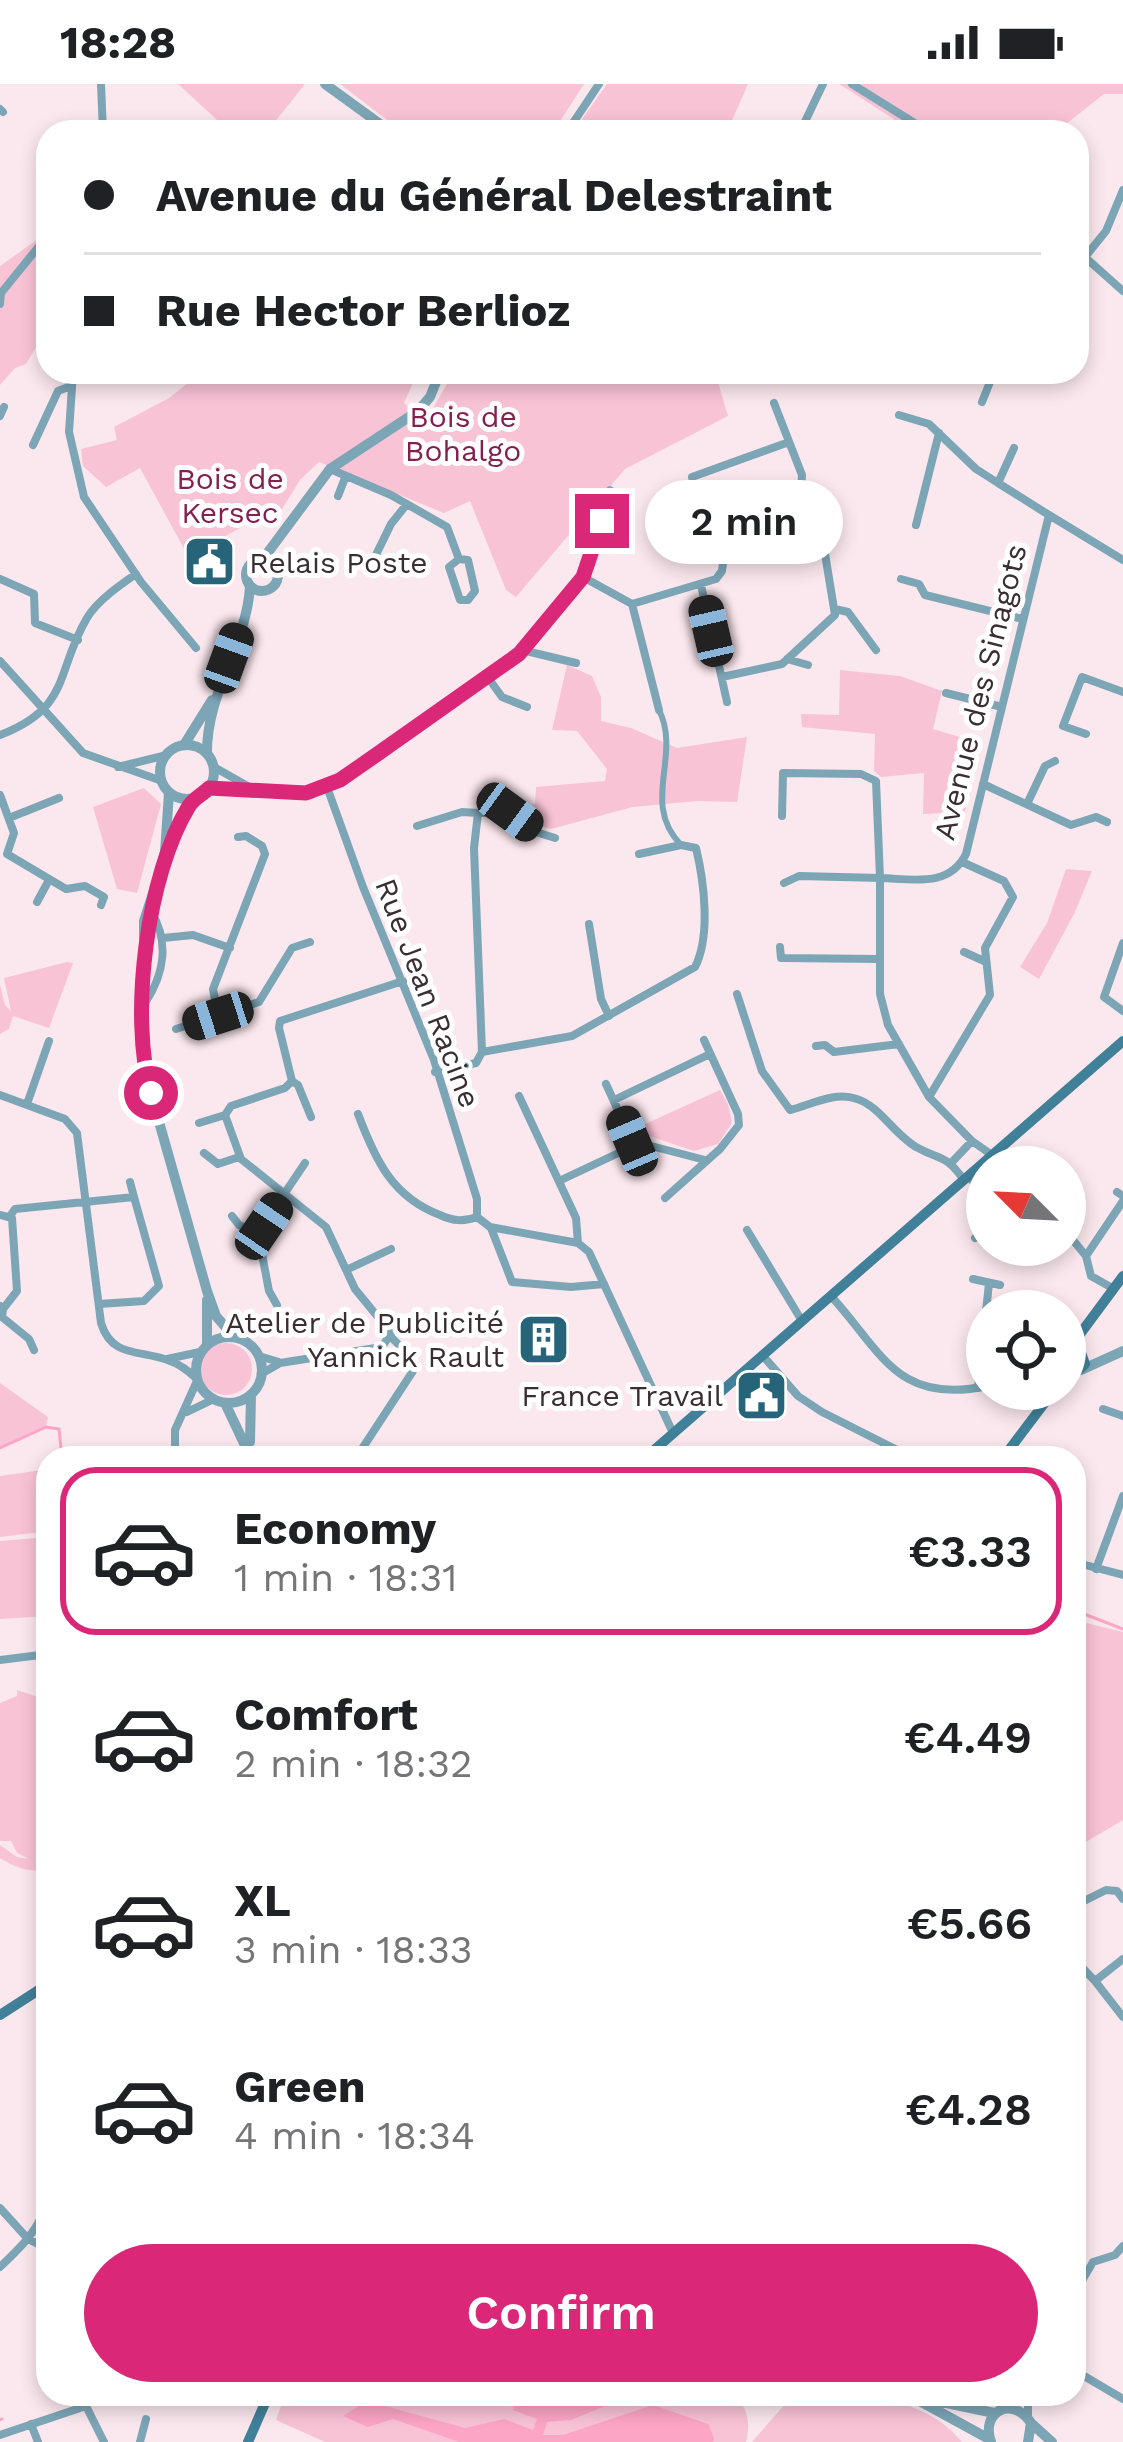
<!DOCTYPE html>
<meta charset="utf-8">
<style>
body{margin:0;font-family:"Work Sans",sans-serif;background:#f2f2f2;color:#202124;height:100vh;display:flex;flex-direction:column;font-size:45px;white-space:nowrap}
*{box-sizing:border-box;margin:0}
p{font-size:39px;color:#757577}
.icon{flex:none;width:66px;height:66px;fill:none;stroke:currentColor;stroke-width:2;stroke-linecap:round;stroke-linejoin:round}
.map{position:relative;flex:1;overflow:hidden}
.side{position:absolute;left:36px;top:1362px;width:1050px;height:960px;display:flex;flex-direction:column;background:#fff;border-radius:36px;box-shadow:0 6px 18px #0003}
.side>*{flex:none}
.hud{position:absolute;left:36px;top:36px;width:1053px;height:264px;border-radius:36px;box-shadow:0 6px 18px #0003;display:grid;align-content:center;height:264px;padding:0 48px;background:#fff}
.needle{width:78px;rotate:294deg}
.fabs{position:absolute;left:966px;top:1062px;display:grid;gap:24px}
.fabs a{display:grid;place-items:center;width:120px;height:120px;border-radius:50%;background:#fff;box-shadow:0 6px 18px #0003;font-size:60px}
.end{position:absolute;width:54px;height:54px;margin:-27px;border:15px solid #db2777;background:#fff;box-shadow:0 0 0 6px #fff}
.from{border-radius:50%}
.bubble{position:absolute;height:84px;border-radius:42px;background:#fff;box-shadow:0 6px 18px #0003;font-size:39px;font-weight:600;line-height:84px;text-align:center}
.car{position:absolute;width:36px;height:72px;margin:-36px -18px;border-radius:15px;box-shadow:0 0 9px 3px #0007;background:linear-gradient(#222 24%,#8ab4d8 0 40%,#222 0 76%,#8ab4d8 0 86%,#222 0)}
.hud b{display:flex;align-items:center;gap:42px;height:114px;font-size:45px}
.hud b+b{border-top:3px solid #e0e0e0}
.hud i{width:30px;height:30px;background:#202124}
ul{padding:21px 0 0;list-style:none}
li{display:flex;align-items:center;gap:36px;height:168px;margin:0 24px 18px;padding:0 24px;border:6px solid transparent;border-radius:36px}
li div{flex:1}
li b{display:block;font-size:45px}
li em{font-style:normal;font-weight:600}
li.active{border-color:#db2777}
li>.icon{width:108px;height:108px;stroke-width:1.5}
.cta{display:flex;gap:24px;margin-top:auto;padding:24px 48px}
.cta a{flex:1;height:138px;border-radius:72px;background:#db2777;color:#fff;font-size:48px;font-weight:600;line-height:138px;text-align:center}
.status{display:flex;justify-content:space-between;align-items:center;height:84px;padding:0 60px;background:#fff;direction:ltr}
.status svg{height:33px;fill:currentColor}
.map>svg:first-child{display:block}
.green{fill:#f9c3d6}
.water{fill:#fda5c5}
.lines{fill:none;stroke-linecap:round;stroke-linejoin:round}
.stream{stroke:#fda5c5;stroke-width:3}
.pedestrian{stroke:#7ca5b6;stroke-width:6}
.minor{stroke:#7ca5b6;stroke-width:8}
.tertiary{stroke:#7ca5b6;stroke-width:10}
.secondary{stroke:#408199;stroke-width:10}
.route{stroke:#db2777;stroke-width:15}
.labels{text-anchor:middle;dominant-baseline:central;stroke-width:10;stroke-linejoin:round;paint-order:stroke}
.park-label{font-size:30px;fill:#842050;stroke:#fff}
.poi-label{font-size:30px;fill:#3a2e32;stroke:#fff;text-anchor:end}
.street-label{font-size:30px;fill:#3a2e32;stroke:#fff}
</style>
<div class="status"><b>18:28</b><svg viewBox="0 0 49 12"><path d="M0 12V9h3v3zM5 12V6h3v6zM10 12V3h3v9zM15 12V0h3v12zM26 1h20v11H26zM47 4h2v5h-2z"/></svg></div>
<div class="map">
<svg width="1123" height="2358" viewBox="0 0 1123 2358">
<rect width="100%" height="100%" fill="#fbe8ee"/>
<path class="green" d="M178,0H305L267,48H230Z
M340,0H584L553,48H403Z
M607,0H748L727,48H573Z
M839,0H1123V10H1104L1056,48H914Z
M48,148V243L26,280L15,284L0,301V182Z
M202,288H418L404,319L425,338L454,288H715L728,332L625,385L516,513L506,506L470,417L444,429L319,378L300,396L279,430H266L188,472L140,384L106,403L83,382L81,365L117,356L114,343L169,314Z
M567,581L592,592L601,613V637L631,644L677,664L747,653L737,718L697,717L633,723L551,745L535,741L518,726L535,720L536,703L605,697L607,685L577,647L552,646Z
M840,586L900,592L942,607L933,645L980,659L965,728L923,730L924,689L881,693L874,687L875,650L802,643L801,630L839,631Z
M144,704L161,720L137,809L117,805L93,723Z
M1066,785L1092,787L1074,830L1039,895L1020,883L1047,839Z
M67,878L73,879L49,944L13,932L9,945L0,950V901L5,921L11,927L4,894Z
M720,1006L728,1020L732,1039L718,1060L694,1067L632,1046Z
M200 1285a26 26 0 1 1 52 0a26 26 0 1 1-52 0Z
M0,1299L48,1333L46,1342L0,1364Z
M42,1386L48,1447L0,1453V1392Z
M48,1453V1532L0,1535V1457Z
M1074,1536L1123,1548V1736L1074,1765Z
M17,1606L44,1615L42,1622H48V1772L34,1775H48V1785C29,1789 16,1784 0,1774V1761L17,1773L29,1775L17,1769L11,1757H0V1619L17,1612Z
M285,2310H732C748,2323 751,2338 746,2358H325L276,2336Z
M794,2310C851,2310 923,2309 962,2358H752Z"/>
<path class="water" d="M527,2310H635L571,2336L547,2338L543,2351H563L653,2321L708,2340L714,2354L713,2358H459L393,2335L368,2343L343,2332L362,2320L374,2319L465,2344L504,2335L533,2346L537,2335L513,2326L515,2319Z"/>
<g class="lines">
<path class="stream" d="M0,1364L46,1343L59,1345L62,1374
M1074,1526L1123,1545
M0,2336L2,2335"/>
<path class="pedestrian" d="M659,626C682,672 640,719 681,761"/>
<path class="minor" d="M101,0L103,48
M852,0L929,48
M0,25L3,28
M567,48L599,0
M800,48L823,0
M1077,166L1123,207
M1077,193L1085,173L1106,147L1123,106
M0,220L1,209L44,156
M73,288L69,348L84,413L141,498L196,564
M727,294L752,288
M982,318L994,288
M899,331L929,340L976,385L998,399
M0,332L4,323
M33,361L58,307L71,302
M330,385L391,411L447,443L459,475
M338,412L345,394
M1049,431L1123,476
M916,441L939,349
M727,449L700,429L692,393L789,358
M459,475L468,476L475,507L468,516H460L449,483Z
M372,479L391,440L407,420
M583,493L632,520L716,495L722,487L727,449L800,427L802,391L774,319
M0,495L34,510L35,539L78,556
M901,495L919,500L925,511L1023,535
M701,501L727,618
M632,520L659,626
M835,525L848,528L876,566
M522,566L576,579
M787,575L808,581
M0,577L83,669L162,697
M722,593L782,580L835,531L819,433L800,427
M489,595L502,613L527,623
M946,609L1002,623
M1086,650L1063,642L1082,593L1123,608
M0,651C72,623 55,588 87,534C97,517 120,501 136,490
M118,683L167,671
M214,683L251,704
M983,700L1071,741L1096,733L1107,738
M327,703L363,803L434,976L477,1115V1133
M209,704L284,711L327,703L506,583L583,493L610,406
M0,711L14,749L7,770L66,805L85,802L104,813L101,821
M1027,720L1045,682L1055,677
M782,732L783,689L861,690L876,697L880,794L799,792L784,799
M9,734L59,714
M417,742L462,728L478,729
M37,818L49,796
M589,840L601,915L609,932
M163,854L193,851L230,864
M1123,859L1104,913L1123,927
M780,863L781,874L879,875
M964,868L984,877
M737,910L762,987L790,1026C811,1021 834,1007 857,1015C880,1022 896,1053 918,1064C942,1077 945,1070 964,1096
M145,919C165,889 169,857 151,827
M218,931L213,905L265,770L262,762L246,752L238,753
M176,945L259,918L292,864L310,858
M816,962L825,961L834,968L899,960
M482,968L474,764L478,729L510,728L539,749L555,754
M435,988L476,979L482,968L572,952L695,883C711,852 704,797 696,764L681,761L639,770
M292,997L298,1001L311,1033
M606,1000L632,1057
M0,1011L65,1035L77,1049L101,1239C112,1275 141,1265 170,1277C180,1280 188,1287 196,1294
M519,1012L576,1134L578,1159L589,1168L673,1349
M929,1013L990,911L985,864L1013,813L1004,797L962,778
M614,1016L710,970
M27,1020L49,957
M358,1030C375,1075 392,1113 440,1131C453,1137 463,1138 477,1133L490,1143L578,1159
M199,1039L225,1031
M632,1057L705,1076
M204,1069L218,1080L239,1073
M992,1071L972,1057L929,1013L888,941L880,910V794C913,795 949,804 966,770L1049,431L998,399L1014,364
M952,1078L972,1057
M968,1092L987,1113
M559,1097L627,1065L632,1057
M130,1098L134,1113
M1117,1108L1123,1112
M665,1114L720,1065L739,1041L738,1030L704,956
M0,1131L12,1134L17,1207L3,1225L0,1222
M10,1132L15,1125L134,1113L159,1202L144,1217L99,1220
M232,1132L239,1141L258,1149
M491,1144L512,1198L571,1203L604,1200
M747,1146L802,1237
M975,1154L987,1143
M1073,1156L1086,1172L1091,1192L1114,1205
M1086,1172L1123,1117
M346,1186L391,1165
M973,1195L1000,1201
M831,1212C882,1268 897,1321 987,1302
M277,1221L269,1207L258,1149L305,1079
M3,1225L2,1233L29,1255L34,1266
M259,1272L279,1278
M763,1272L798,1312L822,1328L913,1374
M167,1275L200,1268
M261,1290L280,1279L382,1263L391,1249L355,1205L326,1143L241,1075L225,1031L231,1022L285,1004L292,997L279,944L280,937L403,897
M978,1304L989,1199
M1103,1325L1123,1332
M187,1328L214,1315
M175,1374V1346L197,1297
M356,1374L413,1287L410,1272L391,1253
M463,1374L469,1369L482,1374
M1074,1478L1123,1491
M1096,1485L1123,1412
M0,1576L48,1570
M1074,1822L1106,1806L1117,1807L1123,1815
M1074,1875L1095,1897
M1123,1875L1095,1897L1123,1933
M0,2124L28,2155L48,2165
M0,2183C21,2163 39,2146 48,2117
M1074,2210L1093,2178L1115,2171L1123,2162
M1074,2286L1123,2315
M1041,2313L1043,2310
M999,2326L1012,2310
M1028,2332V2310
M31,2340L38,2358
M0,2351L86,2322L104,2358
M140,2358L146,2335"/>
<path class="tertiary" d="M325,0L391,48
M246 491a16 16 0 1 1 32 0a16 16 0 1 1-32 0Z
M263,475L330,385L418,327L430,313L440,288
M184,661L212,616
M160 688a27 27 0 1 1 54 0a27 27 0 1 1-54 0Z
M207,670C206,609 247,560 250,502
M165,768L195,714
M155,803L144,837V985L207,1207L216,1232L234,1253
M155,806L165,768L169,709
M196 1286a33 33 0 1 1 66 0a33 33 0 1 1-66 0Z
M207,1261V1216
M1081,1286L1123,1267
M225,1319L251,1374
M250,1358L251,1311
M904,2310L994,2329
M916,2315L989,2355
M1032,2340L1052,2358
M991,2358C980,2327 1013,2311 1031,2339L1028,2358"/>
<path class="secondary" d="M1069,1265L1123,1192
M1065,1286L1075,1289L1085,1280L1080,1266H1068
M645,1374L1123,957
M1003,1374L1055,1305
M0,1931L48,1900
M248,2358L269,2310"/>
</g>
<g class="lines">
<path class="route" d="M151,1009C129,932 147,790 189,722C194,714 202,711 209,704L306,709L340,696L376,671L519,570L583,493L602,437"/>
</g>
<defs>
<symbol id="civic-square" viewBox="-11 -11 22 22"><rect x="-9" y="-9" width="18" height="18" rx="4" fill="#26647a" stroke="#fff"/><path d="M-.6-6.5H3V-4.5H.6V-3L4-1V1h2V6H-6V1h2V-1L-.6-3ZM-1.2 2.5V6h2.4V2.5Z" fill="#fff"/></symbol>
<symbol id="building-square" viewBox="-11 -11 22 22"><rect x="-9" y="-9" width="18" height="18" rx="4" fill="#26647a" stroke="#fff"/><path d="M-4-6H4V6H1V3H-1V6H-4ZM-2.5-4.3h1.7v1.8h-1.7ZM.8-4.3h1.7v1.8H.8ZM-2.5-1h1.7V.8h-1.7ZM.8-1h1.7V.8H.8Z" fill="#fff"/></symbol>
</defs>
<g fill-rule="evenodd">
<use href="#civic-square" x="180" y="448" width="59" height="59"/>
<use href="#building-square" x="514" y="1226" width="59" height="59"/>
<use href="#civic-square" x="732" y="1282" width="59" height="59"/>
</g>
<g class="labels">
<g class="park-label">
<text x="463" y="332">Bois de<tspan x="463" dy="34">Bohalgo</tspan></text>
<text x="230" y="394">Bois de<tspan x="230" dy="34">Kersec</tspan></text>
</g>
<g class="poi-label">
<text x="249" y="478" text-anchor="start">Relais Poste</text>
<text x="504" y="1238">Atelier de Publicité<tspan x="504" dy="34">Yannick Rault</tspan></text>
<text x="723" y="1311">France Travail</text>
</g>
<g class="street-label">
<text transform="translate(980 608) rotate(-76)">Avenue des Sinagots</text>
<text transform="translate(428 909) rotate(69)">Rue Jean Racine</text>
</g>
</g>
</svg>
<div class="fabs">
<a><svg class="needle" viewBox="-14 -14 28 28"><path d="M0-13l5 13h-10z" fill="#e53935"/><path d="M0 13l5-13h-10z" fill="#757577"/></svg></a>
<a><svg class="icon" aria-label="locate" viewBox="0 0 24 24"><circle cx="12" cy="12" r="6"/><path d="M12 2v4M12 18v4M2 12h4M18 12h4"/></svg></a>
</div>
<i class="end from" style="left:151px;top:1009px"></i>
<i class="end" style="left:602px;top:437px"></i>
<div class="bubble" style="left:645px;top:396px;width:198px">2 min</div>
<i class="car" style="left:711px;top:547px;rotate:347deg"></i>
<i class="car" style="left:229px;top:574px;rotate:20deg"></i>
<i class="car" style="left:510px;top:728px;rotate:126deg"></i>
<i class="car" style="left:218px;top:932px;rotate:252deg"></i>
<i class="car" style="left:632px;top:1057px;rotate:337deg"></i>
<i class="car" style="left:264px;top:1142px;rotate:34deg"></i>
<div class="hud">
<b><i class="from"></i>Avenue du Général Delestraint</b>
<b><i></i>Rue Hector Berlioz</b>
</div>
<section class="side">
<ul>
<li class="active"><svg class="icon" aria-label="car" viewBox="0 0 24 24"><path d="M5 17H2v-5l4-1 3-4h7l3 4 3 1v5h-3M9 17h6M6 11h13"/><circle cx="7" cy="17" r="2"/><circle cx="17" cy="17" r="2"/></svg><div><b>Economy</b><p>1 min · 18:31</p></div><em>€3.33</em></li>
<li><svg class="icon" aria-label="car" viewBox="0 0 24 24"><path d="M5 17H2v-5l4-1 3-4h7l3 4 3 1v5h-3M9 17h6M6 11h13"/><circle cx="7" cy="17" r="2"/><circle cx="17" cy="17" r="2"/></svg><div><b>Comfort</b><p>2 min · 18:32</p></div><em>€4.49</em></li>
<li><svg class="icon" aria-label="car" viewBox="0 0 24 24"><path d="M5 17H2v-5l4-1 3-4h7l3 4 3 1v5h-3M9 17h6M6 11h13"/><circle cx="7" cy="17" r="2"/><circle cx="17" cy="17" r="2"/></svg><div><b>XL</b><p>3 min · 18:33</p></div><em>€5.66</em></li>
<li><svg class="icon" aria-label="car" viewBox="0 0 24 24"><path d="M5 17H2v-5l4-1 3-4h7l3 4 3 1v5h-3M9 17h6M6 11h13"/><circle cx="7" cy="17" r="2"/><circle cx="17" cy="17" r="2"/></svg><div><b>Green</b><p>4 min · 18:34</p></div><em>€4.28</em></li>
</ul>
<div class="cta"><a>Confirm</a></div>
</section>
</div>
